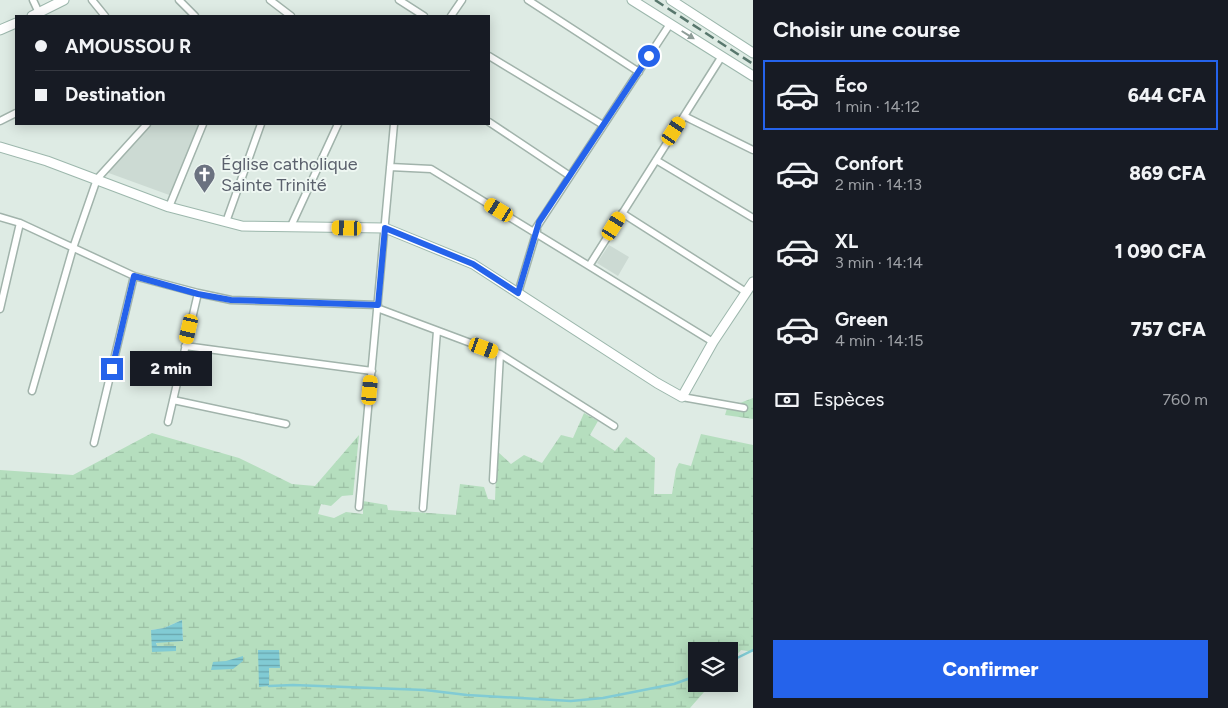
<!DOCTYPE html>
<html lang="fr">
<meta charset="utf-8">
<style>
body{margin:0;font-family:Figtree,sans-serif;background:#242831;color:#f1f3f6;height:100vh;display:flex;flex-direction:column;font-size:19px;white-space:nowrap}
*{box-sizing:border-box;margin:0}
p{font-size:16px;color:#9ea1a6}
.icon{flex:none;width:28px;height:28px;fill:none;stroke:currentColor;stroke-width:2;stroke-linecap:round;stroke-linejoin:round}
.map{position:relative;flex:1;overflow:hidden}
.details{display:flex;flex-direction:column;background:#171b24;width:475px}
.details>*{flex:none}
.top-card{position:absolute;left:15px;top:15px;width:475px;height:110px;border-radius:0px;box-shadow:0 2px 12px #0003;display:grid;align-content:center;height:110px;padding:0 20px;background:#171b24}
.controls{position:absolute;left:688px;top:642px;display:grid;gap:10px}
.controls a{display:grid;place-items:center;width:50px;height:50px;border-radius:0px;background:#171b24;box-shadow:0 2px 12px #0003;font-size:25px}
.end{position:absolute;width:22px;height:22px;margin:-11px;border:6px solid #2563eb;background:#fff;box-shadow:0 0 0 2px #fff}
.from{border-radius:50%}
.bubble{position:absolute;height:35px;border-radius:0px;background:#171b24;box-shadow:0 2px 12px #0003;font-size:16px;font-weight:800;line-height:35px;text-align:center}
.car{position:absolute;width:15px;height:30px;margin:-15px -8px;border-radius:6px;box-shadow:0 0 4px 1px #0007;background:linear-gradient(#f5c518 24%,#345 0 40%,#f5c518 0 76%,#345 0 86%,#f5c518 0)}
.top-card b{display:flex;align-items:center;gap:18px;height:48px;font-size:19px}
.top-card b+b{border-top:1px solid #363941}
.top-card i{width:12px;height:12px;background:#f1f3f6}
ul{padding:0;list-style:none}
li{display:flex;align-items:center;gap:15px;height:70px;margin:0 10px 8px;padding:0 10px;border:2px solid transparent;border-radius:0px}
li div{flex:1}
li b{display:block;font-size:19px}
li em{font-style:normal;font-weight:800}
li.selected{border-color:#2563eb}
li>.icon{width:45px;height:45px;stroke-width:1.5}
h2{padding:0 20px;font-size:22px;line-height:60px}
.pay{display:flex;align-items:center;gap:12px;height:55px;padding:0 20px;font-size:19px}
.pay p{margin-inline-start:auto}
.action{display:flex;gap:10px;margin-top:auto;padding:10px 20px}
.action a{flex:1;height:58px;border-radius:0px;background:#2563eb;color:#fff;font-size:20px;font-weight:800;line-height:58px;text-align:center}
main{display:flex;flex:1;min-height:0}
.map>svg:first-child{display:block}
.built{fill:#ccdad3}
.wetland{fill:url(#wetland-marsh);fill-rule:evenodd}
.water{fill:url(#water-rules)}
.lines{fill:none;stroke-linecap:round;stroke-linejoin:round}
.stream{stroke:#81cbd4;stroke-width:2.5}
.street-casing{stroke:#a1b3ab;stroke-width:9}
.secondary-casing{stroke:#9cb7ac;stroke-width:11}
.street{stroke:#fff;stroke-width:6}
.secondary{stroke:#fff;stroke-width:9}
.rail{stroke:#58776d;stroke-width:2.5;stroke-dasharray:10 5;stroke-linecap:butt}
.oneway{fill:#8e9d98}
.route{stroke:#2563eb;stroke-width:6}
.labels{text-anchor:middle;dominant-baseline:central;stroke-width:4;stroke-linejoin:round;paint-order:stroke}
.worship-label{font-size:18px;fill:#5b616d;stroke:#eef7f2;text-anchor:start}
</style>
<main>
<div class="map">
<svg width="753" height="708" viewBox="0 0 753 708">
<defs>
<pattern id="wetland-marsh" width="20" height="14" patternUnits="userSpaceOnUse" patternTransform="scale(1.25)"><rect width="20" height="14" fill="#b5debe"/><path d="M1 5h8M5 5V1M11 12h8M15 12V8" fill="none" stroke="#9bbfa4"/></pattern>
<pattern id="water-rules" width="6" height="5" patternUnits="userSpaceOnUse" patternTransform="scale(1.25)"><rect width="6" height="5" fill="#81cbd4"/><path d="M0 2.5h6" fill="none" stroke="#69a6ad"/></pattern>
</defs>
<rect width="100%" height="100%" fill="#deebe4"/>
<path class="built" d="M152,124H200L172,196L106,172Z
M609,245L629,257L618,276L597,263Z"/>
<path class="wetland" d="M753,398V419L725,415L729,402L740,403Z
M584,413L598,421L590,435L615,451L626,437L655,458L654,494H672L676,469L679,463L691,466L701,434L753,445V652L741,650L729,664V651H696V684H711L690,708H0V470L73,475L152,433L239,458L292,484L315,486L359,435L353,495L342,496L331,506L321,504L318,514L334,518L346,512L363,514V501L387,505L388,510L456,515L460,484L484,487L488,499L495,500L497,451L511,464L524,455L542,463L561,435L573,438ZM182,620L183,641L156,642L157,646L151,630L164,628Z"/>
<path class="water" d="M182,620L183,641L156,643L157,646H176V651L152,652L151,630L164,628Z
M258,650H279L280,668H269V686L259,687Z
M243,656V661L233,669L211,670L213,662L226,661Z"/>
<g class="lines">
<path class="stream" d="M729,662L753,650
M269,686L293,685L425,690L467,695L571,701L603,698L674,684L696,676"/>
<defs>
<path id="street" d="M33,0L39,13
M92,0L105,16
M179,0L195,16
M270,0L291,16
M399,0L424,16
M528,0L639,72
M451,16L462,0
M489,56L603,125
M684,116L753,150
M0,121L16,113
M489,122L570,176
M656,160L753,218
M390,167L431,169L713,342
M169,207L203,124
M622,213L746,292
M0,217L20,223L134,276L198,293L231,300L378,305
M226,222L261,124
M291,226L338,124
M534,231L670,24
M589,266L722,56
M518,293L537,230
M377,308L500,354L614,426
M0,309L20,223
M185,346L372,371
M32,391L73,248L97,179L147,124
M682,397L744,408
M173,400L286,424
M168,422L198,293
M94,443L134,276
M493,480L500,354
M359,507L394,124
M423,508L437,331"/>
<path id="secondary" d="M632,0L753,76
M671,0L753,53
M32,16L64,0
M0,30L16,23
M0,147L47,161L169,207L242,226L385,228L473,264L657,383L682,397L713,342L753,282"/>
</defs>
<use href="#street" class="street-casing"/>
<use href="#secondary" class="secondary-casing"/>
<use href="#street" class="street"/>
<use href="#secondary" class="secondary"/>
<path class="rail" d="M655,0L753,64"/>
</g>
<defs><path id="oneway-solid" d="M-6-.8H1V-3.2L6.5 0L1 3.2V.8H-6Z" transform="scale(1.25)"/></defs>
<use class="oneway" href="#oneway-solid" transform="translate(688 35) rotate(32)"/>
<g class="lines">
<path class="route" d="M112,369L134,276L198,294L231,300L378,305L385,228L473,264L518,293L539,222L649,56"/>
</g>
<defs>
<symbol id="church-pin" viewBox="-11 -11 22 30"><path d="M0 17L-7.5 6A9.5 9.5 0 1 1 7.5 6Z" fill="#6b7280" stroke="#eef7f2"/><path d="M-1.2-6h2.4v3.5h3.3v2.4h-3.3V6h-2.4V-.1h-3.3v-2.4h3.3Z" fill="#fff"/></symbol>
</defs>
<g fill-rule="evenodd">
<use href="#church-pin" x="192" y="162" width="25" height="34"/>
</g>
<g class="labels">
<g class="worship-label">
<text x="221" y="164">Église catholique<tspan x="221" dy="21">Sainte Trinité</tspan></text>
</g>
</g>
</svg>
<div class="controls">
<a><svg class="icon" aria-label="layers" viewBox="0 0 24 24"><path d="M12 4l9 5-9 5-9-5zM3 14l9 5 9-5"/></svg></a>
</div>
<i class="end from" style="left:649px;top:56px"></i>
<i class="end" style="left:112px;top:369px"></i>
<div class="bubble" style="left:130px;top:351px;width:82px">2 min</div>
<i class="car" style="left:674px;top:131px;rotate:33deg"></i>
<i class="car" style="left:499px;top:210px;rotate:301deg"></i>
<i class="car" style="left:614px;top:226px;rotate:32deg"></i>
<i class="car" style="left:347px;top:228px;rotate:272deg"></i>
<i class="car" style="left:189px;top:329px;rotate:193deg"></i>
<i class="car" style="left:484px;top:348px;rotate:110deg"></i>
<i class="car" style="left:370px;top:390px;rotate:5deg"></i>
<div class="top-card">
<b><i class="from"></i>AMOUSSOU R</b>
<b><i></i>Destination</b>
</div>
</div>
<section class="details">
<h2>Choisir une course</h2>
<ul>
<li class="selected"><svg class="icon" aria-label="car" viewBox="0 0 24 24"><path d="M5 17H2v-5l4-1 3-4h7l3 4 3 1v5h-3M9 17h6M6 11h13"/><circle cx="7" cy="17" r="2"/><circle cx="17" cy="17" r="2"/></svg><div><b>Éco</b><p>1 min · 14:12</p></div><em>644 CFA</em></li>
<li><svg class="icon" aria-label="car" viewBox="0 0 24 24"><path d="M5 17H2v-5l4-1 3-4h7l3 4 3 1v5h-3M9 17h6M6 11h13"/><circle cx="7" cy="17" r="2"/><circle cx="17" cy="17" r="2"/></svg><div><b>Confort</b><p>2 min · 14:13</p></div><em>869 CFA</em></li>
<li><svg class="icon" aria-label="car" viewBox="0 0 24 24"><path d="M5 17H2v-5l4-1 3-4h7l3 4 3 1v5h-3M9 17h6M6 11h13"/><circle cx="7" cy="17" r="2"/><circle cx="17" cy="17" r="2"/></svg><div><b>XL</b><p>3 min · 14:14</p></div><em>1 090 CFA</em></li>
<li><svg class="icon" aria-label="car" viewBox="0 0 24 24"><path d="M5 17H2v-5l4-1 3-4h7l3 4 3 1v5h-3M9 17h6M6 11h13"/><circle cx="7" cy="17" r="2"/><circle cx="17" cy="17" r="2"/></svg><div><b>Green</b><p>4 min · 14:15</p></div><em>757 CFA</em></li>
</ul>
<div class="pay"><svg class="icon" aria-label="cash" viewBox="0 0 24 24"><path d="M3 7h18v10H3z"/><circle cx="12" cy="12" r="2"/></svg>Espèces<p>760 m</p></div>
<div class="action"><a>Confirmer</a></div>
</section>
</main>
